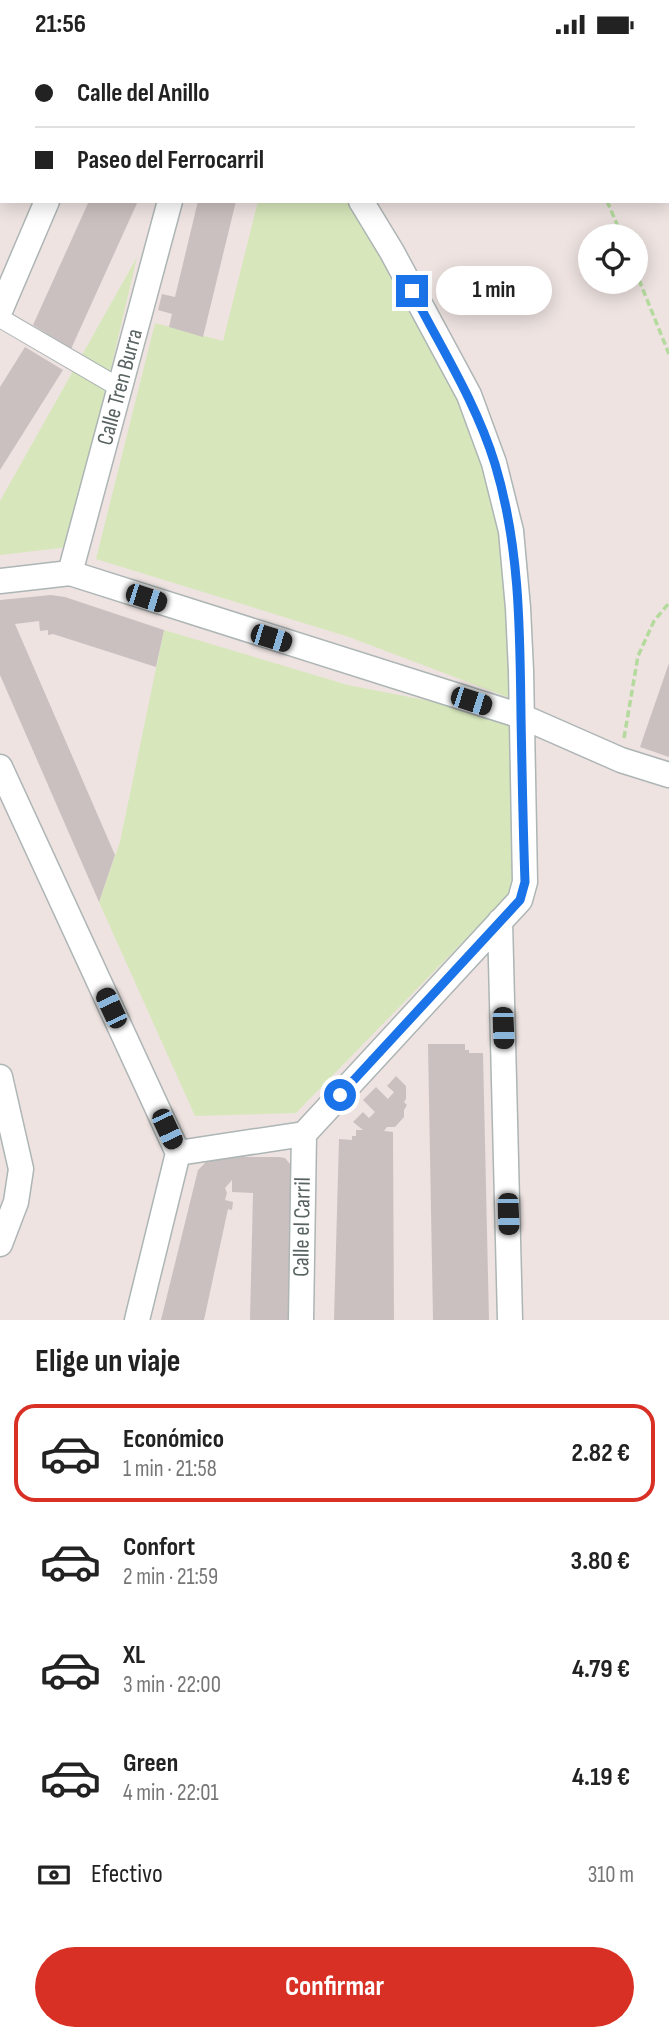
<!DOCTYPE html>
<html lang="es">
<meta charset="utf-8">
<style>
body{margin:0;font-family:"Sofia Sans Condensed",sans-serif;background:#f2f2f2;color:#222;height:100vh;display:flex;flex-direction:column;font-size:26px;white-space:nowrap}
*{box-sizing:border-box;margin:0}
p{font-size:23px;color:#767676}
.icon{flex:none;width:38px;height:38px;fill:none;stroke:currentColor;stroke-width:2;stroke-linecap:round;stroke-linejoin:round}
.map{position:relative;height:1271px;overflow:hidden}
.panel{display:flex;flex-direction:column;background:#fff;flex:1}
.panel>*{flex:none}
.hud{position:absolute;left:0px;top:0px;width:670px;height:154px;box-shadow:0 4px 18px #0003;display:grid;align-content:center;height:154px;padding:0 35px;background:#fff}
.tools{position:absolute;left:578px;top:175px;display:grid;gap:14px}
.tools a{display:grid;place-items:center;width:70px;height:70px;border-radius:50%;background:#fff;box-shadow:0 4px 18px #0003;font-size:35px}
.end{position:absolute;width:32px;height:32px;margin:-16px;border:9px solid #1a73e8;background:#fff;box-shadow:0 0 0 4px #fff}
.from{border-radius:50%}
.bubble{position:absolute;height:49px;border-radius:24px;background:#fff;box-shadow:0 4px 18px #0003;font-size:23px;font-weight:700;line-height:49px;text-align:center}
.car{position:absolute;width:21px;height:42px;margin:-21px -10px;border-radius:9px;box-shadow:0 0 5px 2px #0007;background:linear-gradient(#222 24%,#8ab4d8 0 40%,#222 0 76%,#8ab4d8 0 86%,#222 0)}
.hud b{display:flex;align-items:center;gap:24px;height:66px;font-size:26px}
.hud b+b{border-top:2px solid #e0e0e0}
.hud i{width:18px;height:18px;background:#222}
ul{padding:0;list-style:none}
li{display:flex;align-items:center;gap:21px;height:98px;margin:0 14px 10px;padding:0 21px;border:4px solid transparent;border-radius:21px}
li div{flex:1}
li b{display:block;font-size:26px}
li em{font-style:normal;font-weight:700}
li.current{border-color:#d93025}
li>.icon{width:63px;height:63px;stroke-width:1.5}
h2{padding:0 35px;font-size:32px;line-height:84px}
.pay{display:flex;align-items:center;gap:18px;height:77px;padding:0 35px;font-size:26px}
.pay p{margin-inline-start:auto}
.cta{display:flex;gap:14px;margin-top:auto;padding:14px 35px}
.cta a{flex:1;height:80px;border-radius:42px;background:#d93025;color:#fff;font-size:28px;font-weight:700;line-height:80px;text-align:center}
.status{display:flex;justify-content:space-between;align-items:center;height:49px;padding:0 35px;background:#fff;direction:ltr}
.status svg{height:19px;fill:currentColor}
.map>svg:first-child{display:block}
.green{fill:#d7e7bb}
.building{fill:#cbc0c0}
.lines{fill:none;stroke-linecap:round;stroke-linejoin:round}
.pedestrian-casing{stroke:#adb5b5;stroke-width:20}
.minor-casing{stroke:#adb5b5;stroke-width:27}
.path{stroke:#b4da9d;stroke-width:3.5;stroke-dasharray:7 3.5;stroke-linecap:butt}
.pedestrian{stroke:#fff;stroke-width:18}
.minor{stroke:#fff;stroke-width:24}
.route{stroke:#1a73e8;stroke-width:9}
.labels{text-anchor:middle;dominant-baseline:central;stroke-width:5;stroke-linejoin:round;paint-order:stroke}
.street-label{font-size:23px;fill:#596362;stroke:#fff}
</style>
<div class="status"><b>21:56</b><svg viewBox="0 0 49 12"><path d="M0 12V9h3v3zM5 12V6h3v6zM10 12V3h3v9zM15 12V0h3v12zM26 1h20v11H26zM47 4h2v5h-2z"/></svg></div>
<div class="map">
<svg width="669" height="1271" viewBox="0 0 669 1271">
<rect width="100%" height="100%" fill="#eee3e1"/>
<path class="green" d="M258,152H353L466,349L508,483L510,649L349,588L96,510L155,274L223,292Z
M137,208L69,498L0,506V452Z
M164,581L348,636L511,668L521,841L489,866L296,1064L195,1067L99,853L120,793Z"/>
<path class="building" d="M89,152H138L71,300L33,276Z
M198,152H236L203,288L169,278L172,265L158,261L162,245L175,248Z
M25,298L63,321L0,421V338Z
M51,546L65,548L164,581L156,618L53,585L48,586V581L40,582L39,572L15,575L115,806L99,853L0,626V551Z
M669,614V708L640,698Z
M428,995H465V1001H469V1004H483L489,1271H433Z
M396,1027L406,1037V1050L404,1053L407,1056L404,1061V1068L395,1078H387L384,1082L393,1083L394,1271H334L339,1090L352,1091V1087H356V1081H363L353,1073L363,1063L369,1069L375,1063L363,1051L376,1038L388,1050L394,1043L387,1037Z
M215,1108H279L285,1109L290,1115L291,1119L288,1271H250L253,1144L232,1143V1131L225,1139L227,1144L225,1151L233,1153L232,1161L228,1160L204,1271H161L198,1121L208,1111Z"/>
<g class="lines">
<defs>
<path id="pedestrian" d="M0,269L120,339"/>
<path id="minor" d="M272,0L273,2
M111,2V0
M0,262L47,152
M70,524L170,152
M0,532L70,524L521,667L621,711L669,726
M0,718L178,1104L137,1271
M500,872L510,1271
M0,1028L21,1120L16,1153L0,1195
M178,1104L304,1085L520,851L525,833L521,622L518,559L511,482L494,414L469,346L392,203L361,152
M301,1271L304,1085"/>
</defs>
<use href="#pedestrian" class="pedestrian-casing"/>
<use href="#minor" class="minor-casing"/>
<path class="path" d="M546,0L547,2
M607,152L622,187
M635,221L669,305
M624,689L638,607L654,572L669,554"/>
<use href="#pedestrian" class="pedestrian"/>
<use href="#minor" class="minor"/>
</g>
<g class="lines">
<path class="route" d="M340,1046L520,851L525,833C523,778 522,723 521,668C520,583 520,497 495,415C476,353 441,299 412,242"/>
</g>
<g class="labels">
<g class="street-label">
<text transform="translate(120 338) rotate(-75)">Calle Tren Burra</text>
<text transform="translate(302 1178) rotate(-89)">Calle el Carril</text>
</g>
</g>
</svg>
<div class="tools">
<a><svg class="icon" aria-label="locate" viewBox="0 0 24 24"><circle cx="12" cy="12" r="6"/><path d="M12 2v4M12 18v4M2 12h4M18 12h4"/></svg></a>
</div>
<i class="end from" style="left:340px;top:1046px"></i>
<i class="end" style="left:412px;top:242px"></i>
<div class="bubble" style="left:436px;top:217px;width:116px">1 min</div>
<i class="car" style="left:146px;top:549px;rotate:108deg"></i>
<i class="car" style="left:271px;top:589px;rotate:107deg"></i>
<i class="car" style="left:471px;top:652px;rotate:108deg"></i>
<i class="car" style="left:111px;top:959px;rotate:335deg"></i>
<i class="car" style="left:503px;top:979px;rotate:178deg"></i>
<i class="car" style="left:167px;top:1080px;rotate:155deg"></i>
<i class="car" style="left:508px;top:1165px;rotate:178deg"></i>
<div class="hud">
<b><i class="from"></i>Calle del Anillo</b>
<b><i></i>Paseo del Ferrocarril</b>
</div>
</div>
<section class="panel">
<h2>Elige un viaje</h2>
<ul>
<li class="current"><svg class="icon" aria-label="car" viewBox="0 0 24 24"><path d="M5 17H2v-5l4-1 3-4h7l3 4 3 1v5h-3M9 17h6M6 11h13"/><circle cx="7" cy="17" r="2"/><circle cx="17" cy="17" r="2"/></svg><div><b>Económico</b><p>1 min · 21:58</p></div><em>2.82 €</em></li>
<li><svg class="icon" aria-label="car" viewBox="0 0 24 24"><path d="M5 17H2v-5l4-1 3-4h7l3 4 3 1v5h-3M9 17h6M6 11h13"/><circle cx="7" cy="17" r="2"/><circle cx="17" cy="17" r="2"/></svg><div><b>Confort</b><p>2 min · 21:59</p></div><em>3.80 €</em></li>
<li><svg class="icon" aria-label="car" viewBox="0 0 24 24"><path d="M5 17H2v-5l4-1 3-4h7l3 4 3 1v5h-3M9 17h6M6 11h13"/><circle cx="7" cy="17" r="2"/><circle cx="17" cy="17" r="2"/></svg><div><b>XL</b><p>3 min · 22:00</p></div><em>4.79 €</em></li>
<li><svg class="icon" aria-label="car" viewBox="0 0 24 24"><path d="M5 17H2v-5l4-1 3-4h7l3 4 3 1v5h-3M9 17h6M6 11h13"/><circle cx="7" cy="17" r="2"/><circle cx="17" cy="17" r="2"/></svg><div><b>Green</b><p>4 min · 22:01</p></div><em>4.19 €</em></li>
</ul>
<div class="pay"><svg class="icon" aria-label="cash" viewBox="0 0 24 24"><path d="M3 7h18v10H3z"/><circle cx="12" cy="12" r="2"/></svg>Efectivo<p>310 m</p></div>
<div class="cta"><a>Confirmar</a></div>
</section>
